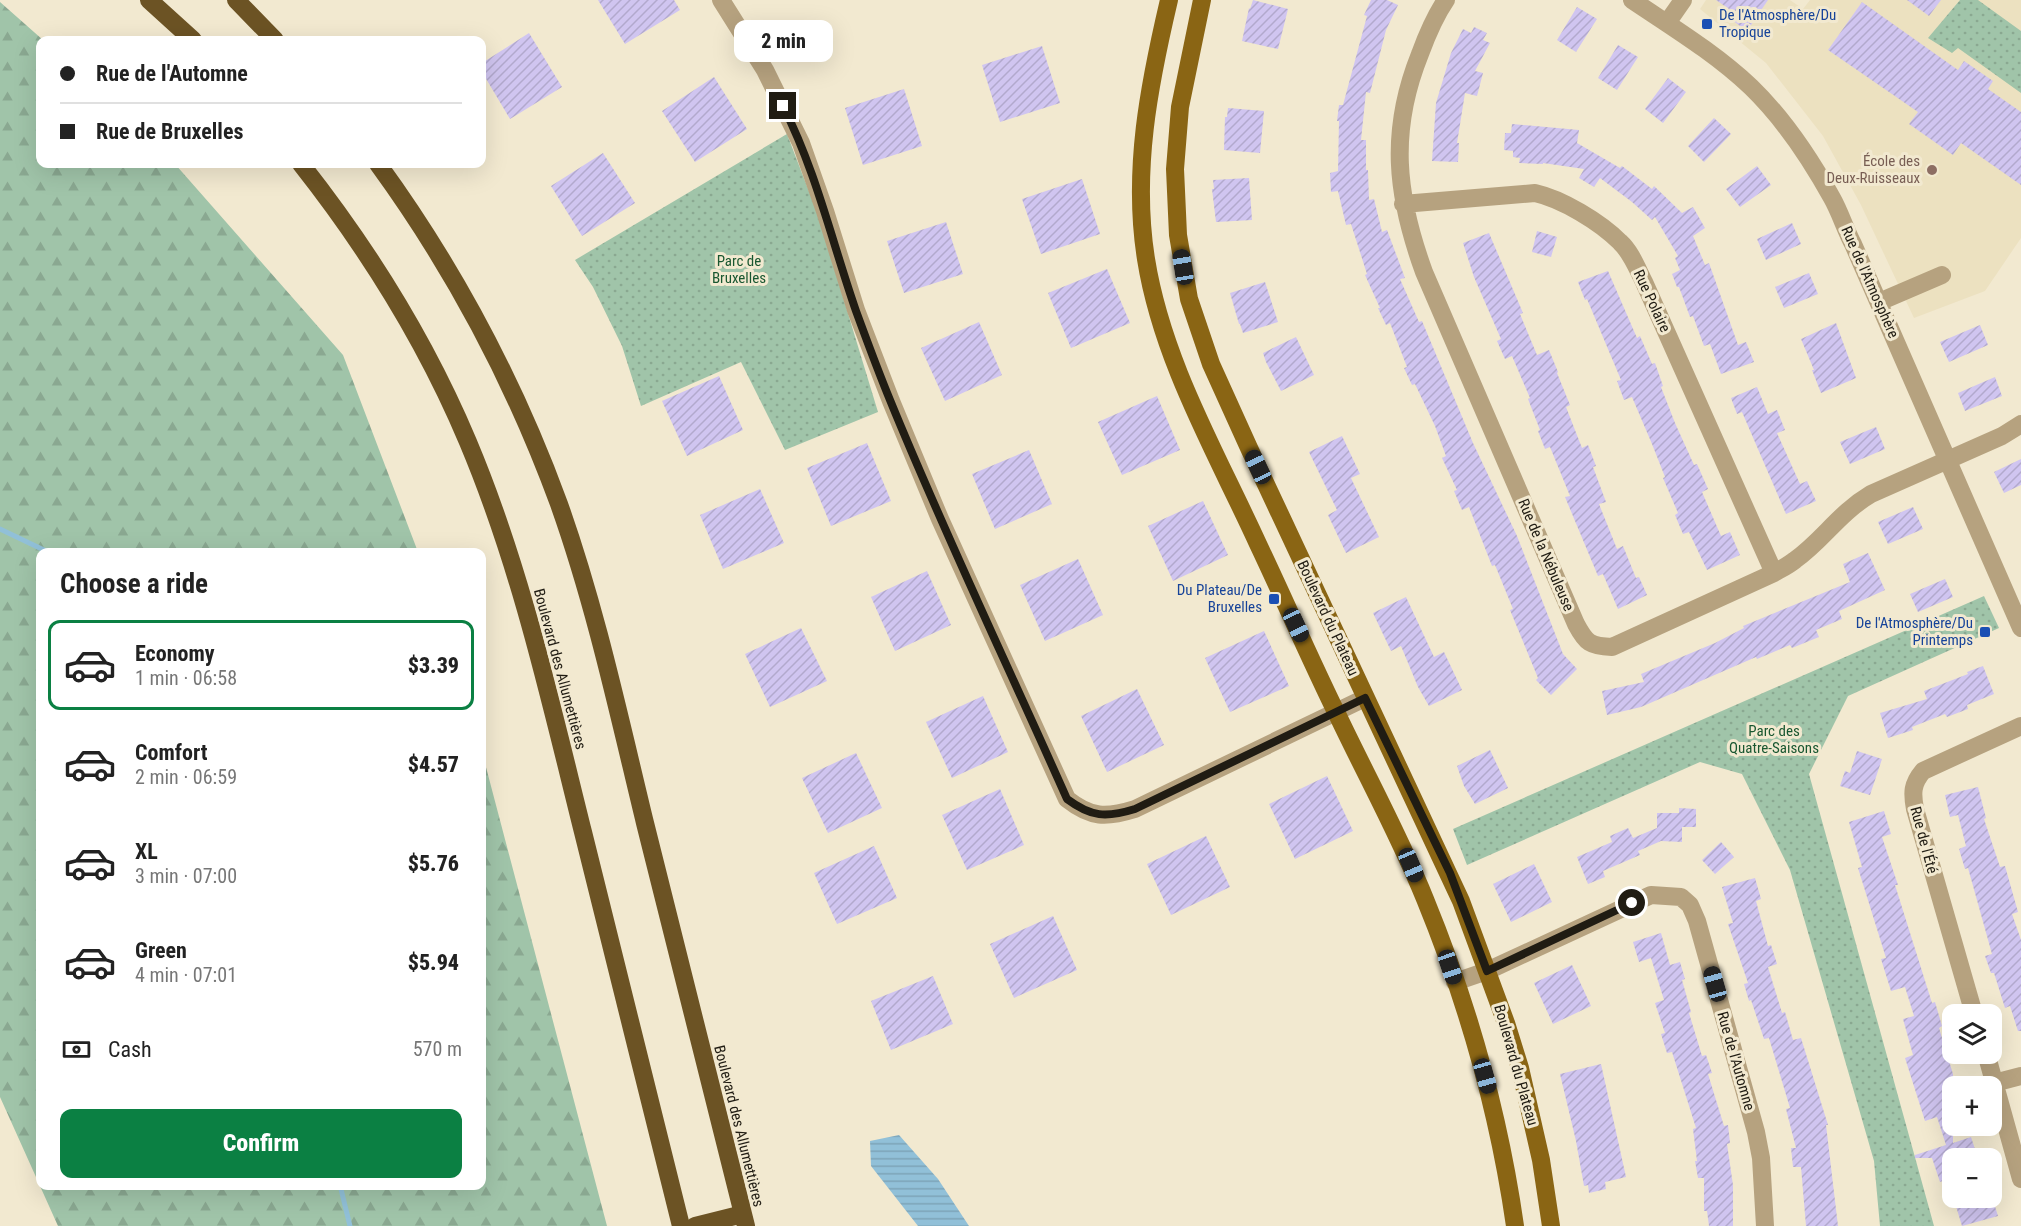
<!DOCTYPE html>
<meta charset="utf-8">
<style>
body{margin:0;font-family:"Roboto Condensed",sans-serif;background:#f6f6f6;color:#222;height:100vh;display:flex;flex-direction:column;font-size:22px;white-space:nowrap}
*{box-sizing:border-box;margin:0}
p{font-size:20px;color:#767676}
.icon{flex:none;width:33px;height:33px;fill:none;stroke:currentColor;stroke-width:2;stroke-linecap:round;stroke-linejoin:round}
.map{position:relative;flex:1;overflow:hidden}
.sheet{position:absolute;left:36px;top:548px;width:450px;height:642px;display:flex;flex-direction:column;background:#fff;border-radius:12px;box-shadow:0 6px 24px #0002}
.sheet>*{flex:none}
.banner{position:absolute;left:36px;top:36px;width:450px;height:132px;border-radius:12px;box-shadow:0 6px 24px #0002;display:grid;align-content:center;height:132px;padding:0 24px;background:#fff}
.fabs{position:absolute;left:1942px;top:1004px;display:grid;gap:12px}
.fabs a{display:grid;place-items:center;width:60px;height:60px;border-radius:12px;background:#fff;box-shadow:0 6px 24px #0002;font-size:30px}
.end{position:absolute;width:27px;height:27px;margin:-14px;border:8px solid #201c13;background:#fff;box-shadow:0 0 0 3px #fff}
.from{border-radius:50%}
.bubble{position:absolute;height:42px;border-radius:12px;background:#fff;box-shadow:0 6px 24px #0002;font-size:20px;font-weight:800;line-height:42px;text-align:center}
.car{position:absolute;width:18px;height:36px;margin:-18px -9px;border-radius:8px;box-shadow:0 0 4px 2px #0007;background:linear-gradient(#222 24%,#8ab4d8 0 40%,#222 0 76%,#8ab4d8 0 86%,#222 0)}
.banner b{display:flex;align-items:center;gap:21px;height:57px;font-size:22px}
.banner b+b{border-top:2px solid #e0e0e0}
.banner i{width:15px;height:15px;background:#222}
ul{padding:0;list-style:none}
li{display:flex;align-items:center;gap:18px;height:90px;margin:0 12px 9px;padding:0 12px;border:3px solid transparent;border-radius:12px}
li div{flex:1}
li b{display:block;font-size:22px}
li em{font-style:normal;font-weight:800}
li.on{border-color:#0b8043}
li>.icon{width:54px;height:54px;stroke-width:1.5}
h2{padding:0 24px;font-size:27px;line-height:72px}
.pay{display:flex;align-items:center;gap:15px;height:66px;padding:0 24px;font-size:22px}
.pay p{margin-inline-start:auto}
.cta{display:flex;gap:12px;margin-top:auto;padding:12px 24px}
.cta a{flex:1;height:69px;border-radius:12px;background:#0b8043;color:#fff;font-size:24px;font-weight:800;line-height:69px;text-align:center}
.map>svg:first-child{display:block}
.built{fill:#ece1c0}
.forest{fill:url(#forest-firs)}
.park{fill:url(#park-dots)}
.water{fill:url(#water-rules)}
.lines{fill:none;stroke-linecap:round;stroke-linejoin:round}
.stream{stroke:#91c0d8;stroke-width:5}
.building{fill:url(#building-hatch)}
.minor{stroke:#b6a27f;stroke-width:18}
.major{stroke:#8a6514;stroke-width:18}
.highway{stroke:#6c5324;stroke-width:18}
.route{stroke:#201c13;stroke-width:8}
.transit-dot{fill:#1a4fb4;stroke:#f2e9d0;stroke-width:2}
.education-dot{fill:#8d6e63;stroke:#f2e9d0;stroke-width:2}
.labels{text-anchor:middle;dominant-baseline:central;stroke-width:6;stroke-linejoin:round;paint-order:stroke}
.transit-label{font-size:15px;fill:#164399;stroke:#f2e9d0;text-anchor:end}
.education-label{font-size:15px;fill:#785e54;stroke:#f2e9d0;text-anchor:end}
.park-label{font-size:15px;fill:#195730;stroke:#f2e9d0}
.street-label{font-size:15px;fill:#201c13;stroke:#f2e9d0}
</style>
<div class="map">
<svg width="2021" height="1226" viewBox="0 0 2021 1226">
<defs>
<pattern id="forest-firs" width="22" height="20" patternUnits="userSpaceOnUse" patternTransform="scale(1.5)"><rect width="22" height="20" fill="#a0c4a9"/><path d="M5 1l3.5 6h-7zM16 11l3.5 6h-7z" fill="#8aa891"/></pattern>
<pattern id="park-dots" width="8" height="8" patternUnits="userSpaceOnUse" patternTransform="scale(1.5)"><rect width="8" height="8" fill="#a0c4a9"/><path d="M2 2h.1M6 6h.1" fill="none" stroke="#8aa891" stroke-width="1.8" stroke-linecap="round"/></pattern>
<pattern id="water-rules" width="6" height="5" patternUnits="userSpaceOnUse" patternTransform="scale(1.5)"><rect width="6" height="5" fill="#91c0d8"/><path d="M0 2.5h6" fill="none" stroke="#7da4b8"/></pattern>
<pattern id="building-hatch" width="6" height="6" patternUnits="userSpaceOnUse" patternTransform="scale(1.5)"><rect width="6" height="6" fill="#d0c5f0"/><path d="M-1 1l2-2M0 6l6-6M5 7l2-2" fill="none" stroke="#b2a9cd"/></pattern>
</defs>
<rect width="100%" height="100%" fill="#f2e9d0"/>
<path class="built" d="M1706,0H1790L1803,9L1810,0H2021V238L1985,291L1914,318L1861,205L1823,136L1766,63L1700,9Z"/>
<path class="forest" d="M0,2L43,40H40V164H175L343,355L418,552H40V1185H482V752L607,1226H58L0,1097Z"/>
<path class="park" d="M1960,0H1978L2021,31V93L1958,48L1952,53L1928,38Z
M787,134L818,215L878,412L785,450L741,362L641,406L622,346L593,287L575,260Z
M1984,596L1999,628L1848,696L1809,774L1934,1226H1880L1874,1161L1790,870L1742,774L1700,762L1467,865L1453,829Z"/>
<path class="water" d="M899,1135L938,1179L969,1226H918L871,1166L870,1141Z"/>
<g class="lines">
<path class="stream" d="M0,529L48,552
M340,1185L350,1226"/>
</g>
<path class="building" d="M598,0H674L680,10L625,44Z
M1253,0L1288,9L1278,49L1242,41L1249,8L1250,9Z
M1371,0H1387L1398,5L1386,30L1370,93L1366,92L1361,140H1366V170H1368L1369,200L1374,199L1382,232L1387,230L1405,278L1400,279L1419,322L1422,321L1473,443L1517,536L1563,654L1577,669L1551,695L1536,680L1538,678L1510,610L1513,609L1495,565L1492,566L1469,507L1462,510L1454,491L1457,490L1442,458L1446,456L1435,426L1415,384L1412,385L1404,368L1407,367L1390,323L1386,325L1378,308H1380L1365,275L1367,274L1351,224L1346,225L1338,191L1331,192L1330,173L1338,171L1339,121H1337L1339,105H1343L1367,16L1364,15Z
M1716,0H1768L1747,31L1725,15L1729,9Z
M1907,0H1941L1929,16Z
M1862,2L1958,70L1964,61L1993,81L1988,89L2021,112V185L1961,143L1953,155L1929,138L1909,124L1918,112L1828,50Z
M1577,7L1597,19L1576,52L1557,40Z
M1474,27L1487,33L1483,40L1490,43L1475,71L1483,73L1477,96L1465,93L1457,143H1459L1458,162L1432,161L1436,103L1451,53L1463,29L1471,33Z
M529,33L562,87L510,119L482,72V63Z
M1618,45L1638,57L1617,90L1598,78Z
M1042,46L1060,103L1000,122L982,65Z
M714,77L747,129L695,162L662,111Z
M1668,78L1686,92L1663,123L1645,109Z
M904,89L922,146L863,165L845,108Z
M1228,108L1264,111L1260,153L1224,150L1225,117H1227Z
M1714,118L1731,134L1704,162L1688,146Z
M1512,124L1579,130L1577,143L1620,168L1622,166L1652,189L1654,186L1682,213L1693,207L1705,228L1693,236L1705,265L1709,263L1738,345L1746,342L1754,362L1721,374L1710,344L1704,346L1693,316L1690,317L1679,287H1677L1672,274L1680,270L1675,258L1678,256L1655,217L1652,220L1632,202L1600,178L1594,187L1579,178L1584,169L1543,163V164L1519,163L1520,158L1513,157V151L1504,150L1505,133H1511Z
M603,153L635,203L582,236L551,186Z
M1757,166L1771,185L1740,207L1726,189Z
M1249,178L1252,220L1216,222L1212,189H1214L1213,180Z
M1082,179L1100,234L1041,254L1022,199Z
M946,222L963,274L904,293L887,241Z
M1792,223L1801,244L1766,260L1757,239Z
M1537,231L1557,237L1551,257L1532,252Z
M1489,233L1523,313L1520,314L1537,355L1549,350L1558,372L1557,373L1570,405L1566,407L1582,448L1588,445L1596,466L1593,467L1606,502L1599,504L1617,549L1623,546L1636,578L1639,577L1647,595L1618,609L1603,574L1598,576L1565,497L1570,496L1550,447L1545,449L1538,431L1540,430L1528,399L1530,398L1512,356L1505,359L1497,341L1501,339L1474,277L1463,243Z
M1107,269L1130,323L1071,348L1048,293Z
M1608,271L1637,338L1640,336L1652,364L1655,363L1663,386L1661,387L1675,423L1694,465L1697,464L1708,489L1702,492L1721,536L1730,532L1740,555L1707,570L1689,532L1683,534L1675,515L1678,513L1663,478L1665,477L1652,444L1632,397L1624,400L1617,381L1621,380L1587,299L1585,300L1578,282Z
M1809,273L1818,294L1784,308L1775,287Z
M1265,282L1278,322L1243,333L1240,324H1239L1230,293Z
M979,322L1002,375L945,401L921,348Z
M1836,323L1856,378L1821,393L1812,370H1814L1801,339Z
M1980,325L1988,345L1949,362L1940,342Z
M1296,337L1314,375L1281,391L1266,362L1263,353Z
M719,376L743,430L687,456L662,401Z
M1995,377L2002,396L1965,411L1958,393Z
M1757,387L1768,414L1777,410L1785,430L1777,433L1800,484L1807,481L1816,501L1786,514L1742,412L1737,414L1731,398Z
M1157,396L1180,450L1122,475L1098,422Z
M1876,427L1885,449L1850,464L1840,442Z
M1342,436L1360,474L1351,478L1379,537L1346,553L1328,515L1337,510L1309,452Z
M867,443L891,501L831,526L807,468Z
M1029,450L1052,504L995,529L972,474Z
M2021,459V485L2004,493L1994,472Z
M760,489L784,543L723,569L700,515Z
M1203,501L1228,555L1173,581L1148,526Z
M1913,507L1923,529L1888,544L1878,522Z
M1868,553L1885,590L1839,611L1842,619L1816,630L1819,637L1792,648L1790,645L1757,659L1756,657L1641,707L1607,715L1602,691L1644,682L1641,674L1715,643L1744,628L1743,626L1850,582L1843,564Z
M1078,559L1103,615L1045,641L1020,585Z
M927,571L951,625L895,651L871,597Z
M1945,579L1953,597L1918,612L1910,594Z
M1406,597L1434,657L1444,652L1462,690L1429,706L1418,687L1401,646L1391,651L1373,613Z
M801,628L827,681L770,707L745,654Z
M1264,631L1289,686L1230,712L1205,658Z
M1983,666L1994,694L1967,705L1968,709L1947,717L1945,714L1912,727L1913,730L1888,738L1880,713L1927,699L1924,691L1968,674L1967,672Z
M1137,689L1164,745L1107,772L1081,716Z
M983,696L1008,752L952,778L926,722Z
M1490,750L1508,788L1475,804L1464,786L1457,766Z
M1857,751L1882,759L1870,795L1840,786L1845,771L1850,773Z
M856,753L882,808L828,833L802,778Z
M1327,776L1353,831L1295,859L1269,804Z
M1978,787L1986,818L1984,819L2000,867L2005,866L2018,912L2012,914L2021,940V1031H2018L2010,1006L2005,1008L1994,973H1991L1985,956L1992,954L1968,868L1965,869L1959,849L1966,846L1958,815L1950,817L1945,795Z
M1000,789L1024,845L967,870L942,815Z
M1679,808L1696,809V827H1682V842L1661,841L1638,851L1640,855L1603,871L1605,877L1588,884L1577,857L1612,842L1610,836L1628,828L1633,838L1657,828V813H1679Z
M1884,811L1891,834L1882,837L1898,885H1895L1932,1003L1935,1002L1942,1026L1939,1028L1953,1074V1143L1971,1137L1978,1158H1953V1177L1940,1182L1932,1158H1915V1155L1946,1145L1937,1117L1925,1121L1905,1058L1913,1055L1903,1019L1914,1016L1905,987L1891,991L1881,959L1886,958L1858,868L1862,867L1849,822Z
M1206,836L1230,887L1171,915L1147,864Z
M1721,842L1734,857L1715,874L1702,860Z
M874,846L897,898L837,924L814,873Z
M1534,864L1552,902L1511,922L1493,884Z
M1755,878L1761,899L1756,901L1768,946L1771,945L1777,964L1768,967L1782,1013L1785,1012L1793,1040L1801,1038L1828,1125H1826L1838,1226H1806L1801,1167H1793L1791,1148H1796L1786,1109L1790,1108L1769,1038L1764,1039L1751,1000L1749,1001L1744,984L1748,983L1728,924L1733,923L1722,887Z
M1053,916L1077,970L1014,998L990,944Z
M1661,933L1670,965L1680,962L1685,979L1682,980L1691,1012L1689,1013L1702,1056L1706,1055L1712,1073L1708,1074L1724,1126L1728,1125L1730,1143L1727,1144L1733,1185V1226H1709L1707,1211H1704V1178H1698L1695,1161H1697L1693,1129L1696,1128L1672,1052L1667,1053L1661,1034L1665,1033L1655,1003L1664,1000L1651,958L1639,962L1633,942Z
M1572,965L1591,1006L1553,1024L1534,983Z
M933,976L953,1024L891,1050L871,1001Z
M1601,1064L1626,1177L1605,1182L1606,1189L1589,1193L1588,1185L1584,1186L1576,1141L1560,1074Z
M1975,1197H1992L1998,1216L1962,1226L1955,1203Z"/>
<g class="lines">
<path class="minor" d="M721,0L765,70L801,143L825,211L856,310L891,401L940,519L1067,799C1091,818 1106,818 1135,809L1365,698
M1446,0C1435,16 1427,35 1420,54C1389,131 1396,195 1424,272L1576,624C1586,643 1590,646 1612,647L1774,573C1781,569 1789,565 1795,560C1823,540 1839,513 1871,494L2002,436L2021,424
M1632,0C1672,27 1715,53 1751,87C1782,117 1811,160 1832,198C1840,212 1845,229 1853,244L2021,628
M1667,23L1683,0
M1403,204L1535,193C1562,199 1600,222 1620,242C1631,252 1637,268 1644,282L1774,573
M1879,302L1942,275
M1455,982L1487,971L1651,895L1681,897L1690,905L1697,921L1756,1132L1761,1158L1765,1226
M1974,1014L1915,809C1912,793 1912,784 1923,771L2021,726
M1986,1053L2021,1179
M1994,1083L2021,1076"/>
<path class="major" d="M1169,0C1149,85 1132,171 1146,259C1162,360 1216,452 1258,544C1285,601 1310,659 1338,716C1367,777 1400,837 1425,899C1468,1004 1499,1114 1515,1226
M1202,0L1180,107L1175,169L1178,235L1189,299L1211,364L1249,448L1461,901L1506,1023L1520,1068L1541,1160L1551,1226"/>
<path class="highway" d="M149,0L193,40
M236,0L275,40
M301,164C368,249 426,342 468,442C521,568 550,700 583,832C616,963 648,1095 681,1226
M378,164C453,267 515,384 559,504C596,608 619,716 645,823C679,957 712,1092 746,1226
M695,1226L743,1214"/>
</g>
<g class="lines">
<path class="route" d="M783,106C816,171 832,242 856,311C867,341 878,371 890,400C945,535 1008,666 1067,799C1091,817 1106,818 1135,809L1365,698L1450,873L1487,971L1632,903"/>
</g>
<g class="transit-dot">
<rect x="1701" y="18" width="12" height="12" rx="3"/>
<rect x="1268" y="593" width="12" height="12" rx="3"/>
<rect x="1979" y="626" width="12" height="12" rx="3"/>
</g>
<circle class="education-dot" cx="1932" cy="170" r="6"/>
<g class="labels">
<g class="transit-label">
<text x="1719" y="15" text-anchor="start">De l'Atmosphère/Du<tspan x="1719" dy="17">Tropique</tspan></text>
<text x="1262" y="590">Du Plateau/De<tspan x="1262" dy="17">Bruxelles</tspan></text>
<text x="1973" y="623">De l'Atmosphère/Du<tspan x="1973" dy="17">Printemps</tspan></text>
</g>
<g class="education-label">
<text x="1920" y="161">École des<tspan x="1920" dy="17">Deux-Ruisseaux</tspan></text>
</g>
<g class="park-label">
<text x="739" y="261">Parc de<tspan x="739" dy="17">Bruxelles</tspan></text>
<text x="1774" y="731">Parc des<tspan x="1774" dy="17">Quatre-Saisons</tspan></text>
</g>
<g class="street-label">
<text transform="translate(1870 282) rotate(66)">Rue de l'Atmosphère</text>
<text transform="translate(1652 301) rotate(65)">Rue Polaire</text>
<text transform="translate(1546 555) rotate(67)">Rue de la Nébuleuse</text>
<text transform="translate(1328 618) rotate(65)">Boulevard du Plateau</text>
<text transform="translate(560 669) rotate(75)">Boulevard des Allumettières</text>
<text transform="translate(1924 840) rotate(75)">Rue de l'Été</text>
<text transform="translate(1736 1061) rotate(74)">Rue de l'Automne</text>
<text transform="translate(1516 1065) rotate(74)">Boulevard du Plateau</text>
<text transform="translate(739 1126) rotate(76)">Boulevard des Allumettières</text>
</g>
</g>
</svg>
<div class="fabs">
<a><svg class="icon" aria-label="layers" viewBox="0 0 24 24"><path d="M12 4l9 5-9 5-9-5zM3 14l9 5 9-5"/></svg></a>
<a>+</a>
<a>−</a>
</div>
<i class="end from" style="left:1632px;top:903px"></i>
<i class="end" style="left:783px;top:106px"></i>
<div class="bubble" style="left:734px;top:20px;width:99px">2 min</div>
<i class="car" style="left:1183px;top:267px;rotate:351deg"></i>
<i class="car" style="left:1258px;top:467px;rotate:335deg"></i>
<i class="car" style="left:1296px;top:625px;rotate:155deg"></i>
<i class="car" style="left:1411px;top:865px;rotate:157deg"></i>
<i class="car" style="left:1450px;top:967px;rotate:161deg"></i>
<i class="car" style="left:1715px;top:984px;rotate:344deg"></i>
<i class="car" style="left:1485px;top:1076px;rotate:164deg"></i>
<div class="banner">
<b><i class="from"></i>Rue de l'Automne</b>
<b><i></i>Rue de Bruxelles</b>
</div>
<section class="sheet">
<h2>Choose a ride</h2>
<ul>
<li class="on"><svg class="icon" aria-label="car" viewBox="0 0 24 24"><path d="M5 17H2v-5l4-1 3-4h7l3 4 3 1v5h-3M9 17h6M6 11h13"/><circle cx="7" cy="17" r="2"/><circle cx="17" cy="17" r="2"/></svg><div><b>Economy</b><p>1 min · 06:58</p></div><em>$3.39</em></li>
<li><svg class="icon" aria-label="car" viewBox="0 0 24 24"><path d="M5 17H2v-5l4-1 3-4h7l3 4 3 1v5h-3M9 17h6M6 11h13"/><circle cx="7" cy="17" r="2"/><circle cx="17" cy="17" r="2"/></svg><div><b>Comfort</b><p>2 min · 06:59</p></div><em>$4.57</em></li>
<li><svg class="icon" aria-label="car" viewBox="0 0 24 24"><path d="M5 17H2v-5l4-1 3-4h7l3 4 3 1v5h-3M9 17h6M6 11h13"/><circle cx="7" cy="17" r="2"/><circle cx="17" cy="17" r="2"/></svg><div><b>XL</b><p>3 min · 07:00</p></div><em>$5.76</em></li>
<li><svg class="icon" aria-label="car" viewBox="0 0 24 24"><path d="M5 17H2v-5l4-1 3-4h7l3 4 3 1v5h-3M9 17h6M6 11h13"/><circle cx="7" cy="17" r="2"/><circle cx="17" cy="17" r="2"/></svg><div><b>Green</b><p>4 min · 07:01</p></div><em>$5.94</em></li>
</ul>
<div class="pay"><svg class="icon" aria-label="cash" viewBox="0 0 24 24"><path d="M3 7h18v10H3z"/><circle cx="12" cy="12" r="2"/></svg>Cash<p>570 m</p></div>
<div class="cta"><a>Confirm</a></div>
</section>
</div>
